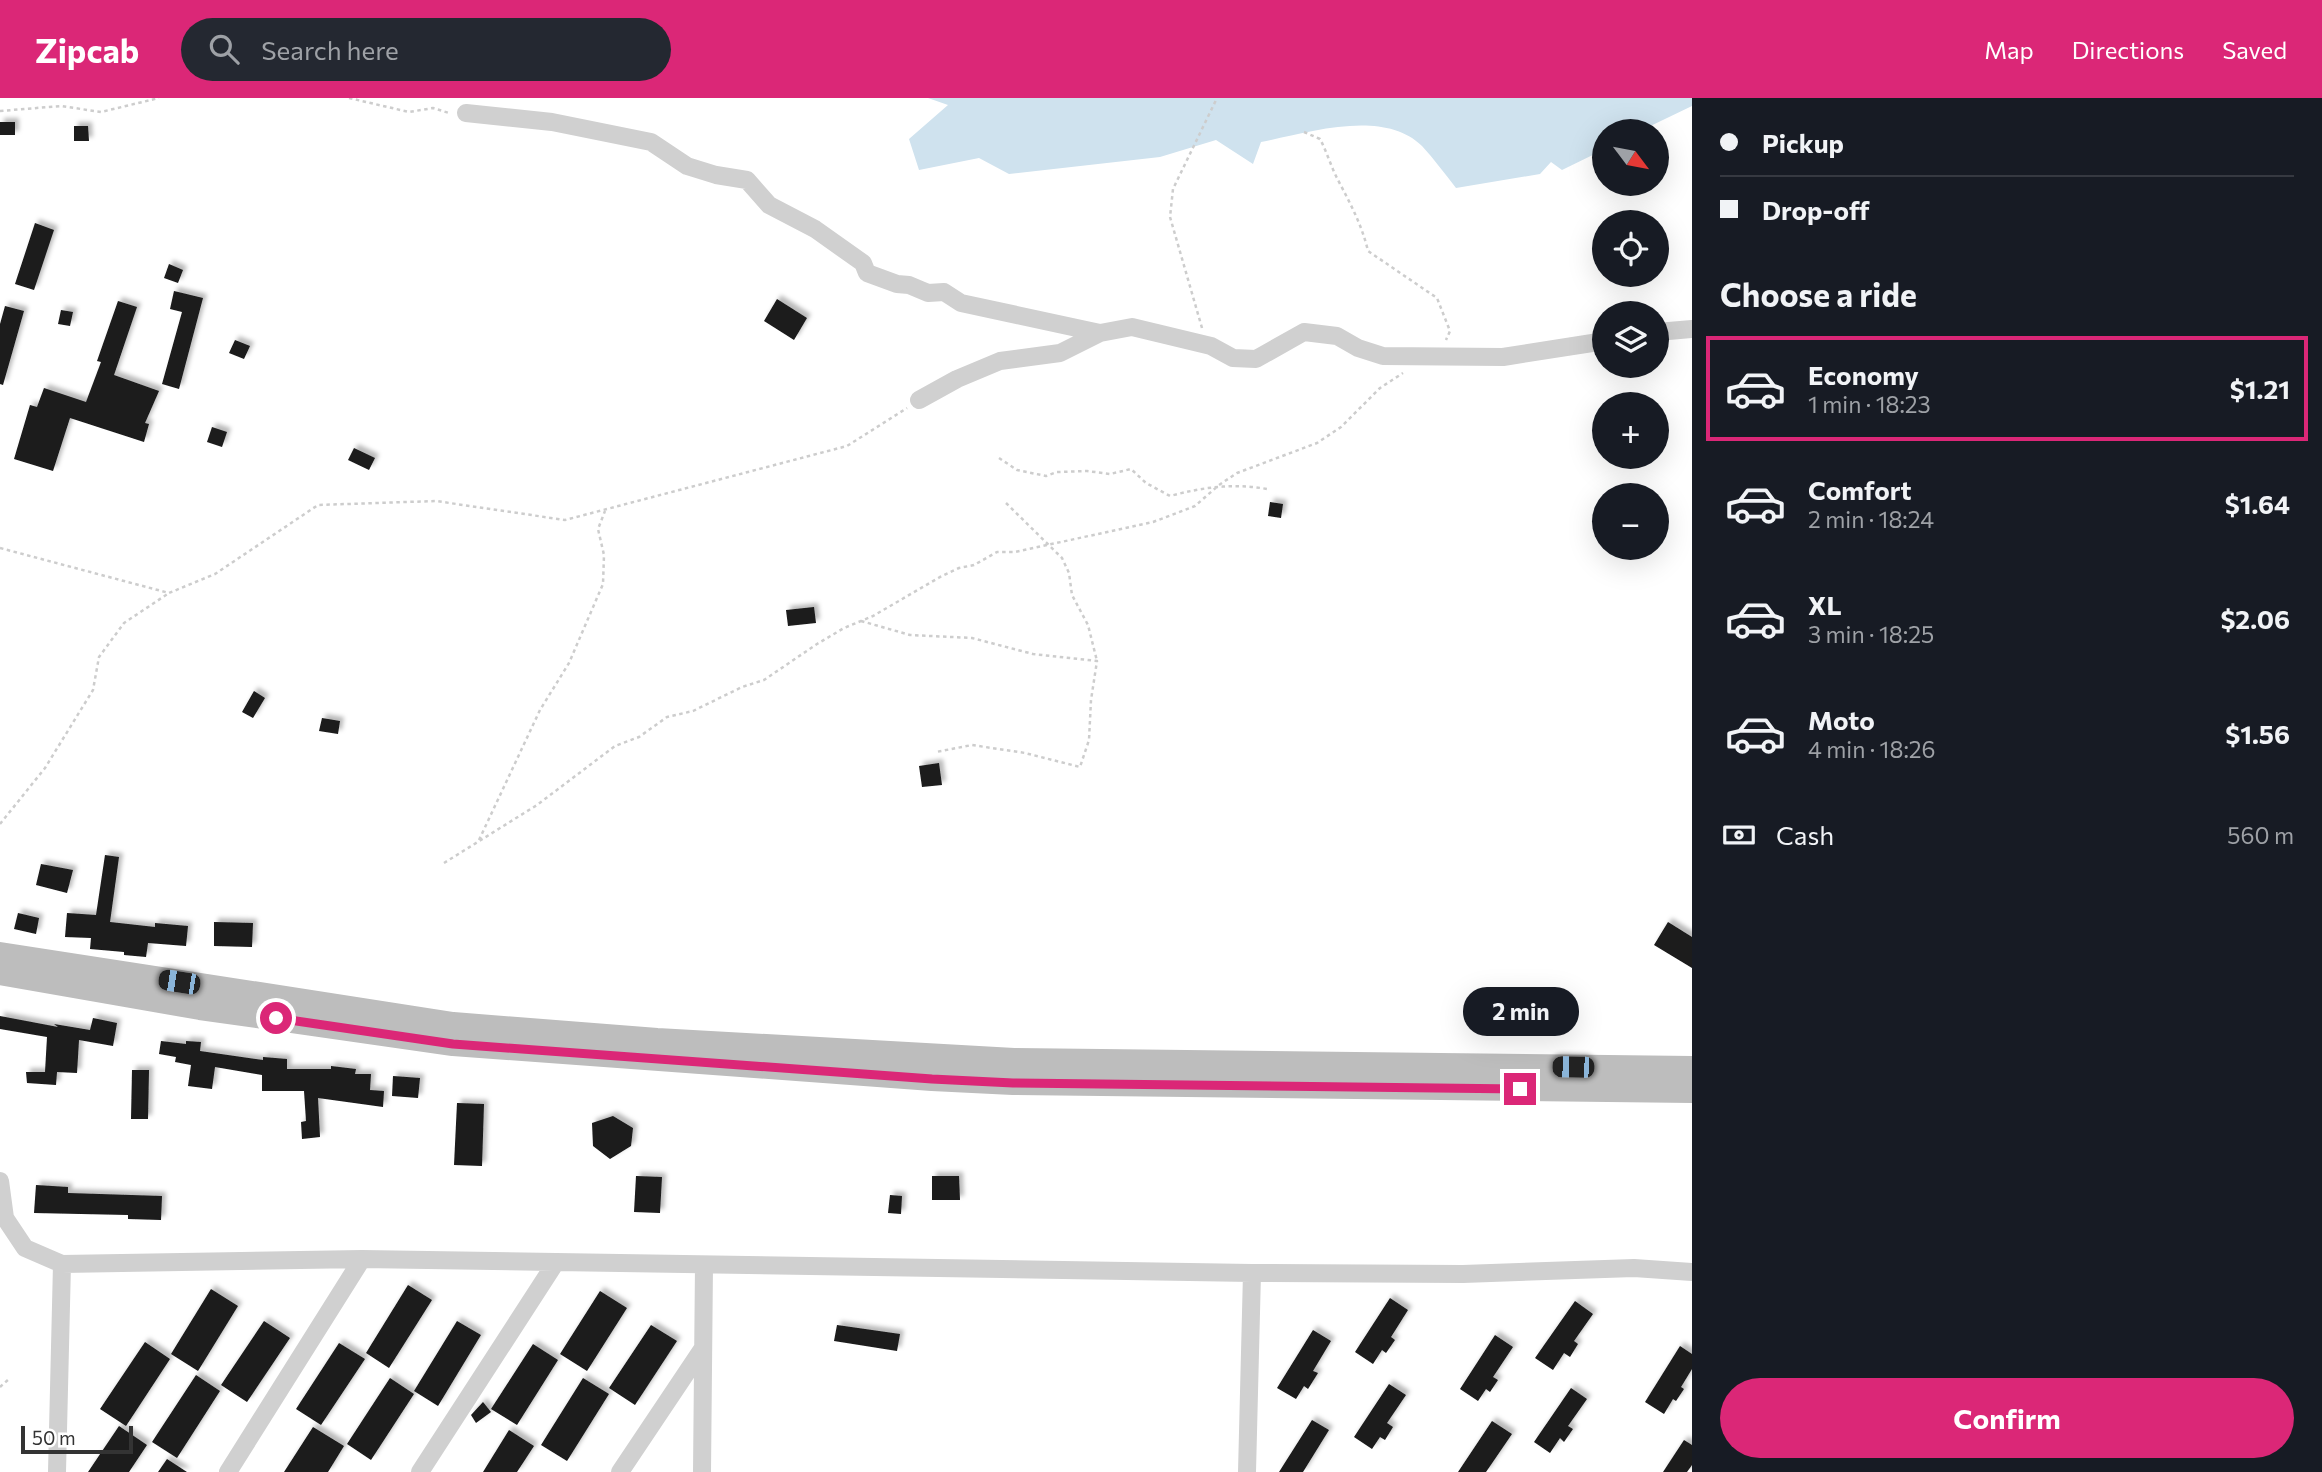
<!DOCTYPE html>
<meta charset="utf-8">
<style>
body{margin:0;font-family:Commissioner,sans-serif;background:#242831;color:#f1f3f6;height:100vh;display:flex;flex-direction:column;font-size:26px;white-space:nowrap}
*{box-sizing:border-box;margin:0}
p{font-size:23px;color:#9ea1a6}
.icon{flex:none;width:38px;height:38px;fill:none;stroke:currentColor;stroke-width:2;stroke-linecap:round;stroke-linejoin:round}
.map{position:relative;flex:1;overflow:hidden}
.side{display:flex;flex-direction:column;background:#171b24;width:630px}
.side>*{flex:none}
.top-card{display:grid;align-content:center;height:154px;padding:0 28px;background:#171b24}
.needle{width:46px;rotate:122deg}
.controls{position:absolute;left:1592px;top:21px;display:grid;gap:14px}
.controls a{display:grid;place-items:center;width:77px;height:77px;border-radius:50%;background:#171b24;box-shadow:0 7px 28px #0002;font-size:35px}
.scale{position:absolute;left:21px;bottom:18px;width:112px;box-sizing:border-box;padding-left:7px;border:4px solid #333;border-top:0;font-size:19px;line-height:24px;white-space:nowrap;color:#333;-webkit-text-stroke:5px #fff;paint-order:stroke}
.end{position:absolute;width:32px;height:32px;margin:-16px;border:9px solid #db2777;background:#fff;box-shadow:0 0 0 4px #fff}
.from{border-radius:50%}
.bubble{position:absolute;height:49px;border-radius:24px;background:#171b24;box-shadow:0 7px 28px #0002;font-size:23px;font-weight:700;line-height:49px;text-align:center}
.car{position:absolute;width:21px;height:42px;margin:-21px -10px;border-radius:9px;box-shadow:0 0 5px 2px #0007;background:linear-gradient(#222 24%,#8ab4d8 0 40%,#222 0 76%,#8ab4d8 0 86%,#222 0)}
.top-card b{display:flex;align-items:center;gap:24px;height:66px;font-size:26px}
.top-card b+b{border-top:2px solid #363941}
.top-card i{width:18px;height:18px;background:#f1f3f6}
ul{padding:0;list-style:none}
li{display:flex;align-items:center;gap:21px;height:105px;margin:0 14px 10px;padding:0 14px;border:4px solid transparent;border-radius:0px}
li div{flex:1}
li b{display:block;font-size:26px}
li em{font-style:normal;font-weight:700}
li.active{border-color:#db2777}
li>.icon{width:63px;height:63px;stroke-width:1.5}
h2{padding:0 28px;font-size:32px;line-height:84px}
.pay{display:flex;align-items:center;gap:18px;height:77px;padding:0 28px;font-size:26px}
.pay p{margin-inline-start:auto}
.action{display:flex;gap:14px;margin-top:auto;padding:14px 28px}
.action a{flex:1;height:80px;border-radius:42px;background:#db2777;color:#fff;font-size:28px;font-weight:700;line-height:80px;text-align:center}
header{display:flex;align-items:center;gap:42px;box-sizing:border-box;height:98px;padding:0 35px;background:#db2777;color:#fff}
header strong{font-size:33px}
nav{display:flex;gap:38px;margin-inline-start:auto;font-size:24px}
.search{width:490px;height:63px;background:#242831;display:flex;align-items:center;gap:18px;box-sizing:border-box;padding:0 24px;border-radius:38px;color:#9ea1a6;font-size:26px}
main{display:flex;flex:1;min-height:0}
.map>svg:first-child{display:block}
.water{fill:#cfe2ee}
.building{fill:#1a1a1a;filter:url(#shadow)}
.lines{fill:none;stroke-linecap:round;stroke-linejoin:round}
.path{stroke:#cdcdcd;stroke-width:2.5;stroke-dasharray:3.5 3.5;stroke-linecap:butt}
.street{stroke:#d0d0d0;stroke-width:18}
.secondary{stroke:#bdbdbd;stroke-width:24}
.route{stroke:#db2777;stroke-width:9}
</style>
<header>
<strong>Zipcab</strong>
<div class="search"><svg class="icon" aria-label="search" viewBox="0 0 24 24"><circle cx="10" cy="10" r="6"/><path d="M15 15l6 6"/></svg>Search here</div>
<nav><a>Map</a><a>Directions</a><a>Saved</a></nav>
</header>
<main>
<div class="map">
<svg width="1692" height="1374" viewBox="0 0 1692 1374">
<defs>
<filter id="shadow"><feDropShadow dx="4" dy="-4" stdDeviation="2" flood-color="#0004"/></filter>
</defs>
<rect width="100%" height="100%" fill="#fff"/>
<path class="water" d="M928,0H1692V8L1640,33H1605V51L1562,72L1551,64L1540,76L1456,90C1445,76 1434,61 1422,48C1383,10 1308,35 1261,44L1253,66L1216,42L1160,59L1009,76L979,60L919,72L909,41L948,7Z"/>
<path class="building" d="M0,24H15V37H0Z
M74,28H88L89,43H74Z
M35,125L54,132L34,192L15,186Z
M169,166L183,172L178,185L164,180Z
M174,193L203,200L179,291L162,286L182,214L170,211Z
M777,201L807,220L794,242L764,223Z
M118,203L137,209L114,277L159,293L145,325L149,326L144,344L70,320L53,373L14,361L30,307L37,309L44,290L86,304L101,264L97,263Z
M5,208L24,213L3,287L0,286V226Z
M61,212L73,214L70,228L58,226Z
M235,242L250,248L244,261L229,255Z
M212,329L227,334L222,349L207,344Z
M354,350L375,360L369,372L348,362Z
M1270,404L1283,406L1281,420L1268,418Z
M814,509L816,525L788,528L786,512Z
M254,593L265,600L253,620L242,614Z
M322,620L340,623L338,636L319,633Z
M939,665L942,687L922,689L919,668Z
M105,757L119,759L110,824L155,829V825L188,828L186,848L148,845L146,859L124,857V854L90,851L91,840L65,839L67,815L96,817Z
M41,766L73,772L67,795L36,787Z
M18,815L39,820L36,836L14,831Z
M214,824L253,825L252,849L214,848Z
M1668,824L1692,839V870L1654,847Z
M0,918L58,929L54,926L90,932L93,920L117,925L113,948L79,942L77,975L57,974L56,987L27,985L26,974H45L47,939L0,931Z
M161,943L186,946V943L201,944L200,953L263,962V959L287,961V971H331V968L356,971L355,976H371L370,992L384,993L383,1009L318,1000L320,1039L302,1041L301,1024L306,1023L304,993H262V977L215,969L212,991L188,988L191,967L175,964L176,959L159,956Z
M132,972H149L148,1021H131Z
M393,978L420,980L418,1000L392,998Z
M457,1005L484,1006L482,1068L454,1067Z
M613,1018L633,1030L631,1048L610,1061L593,1048L592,1025Z
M636,1078L662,1079L660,1115L634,1114Z
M932,1078H959L960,1102H932Z
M36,1087L68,1089V1095L162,1098L161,1122L128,1121V1117L34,1115Z
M890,1097L902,1098L901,1116L888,1115Z
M408,1187L432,1202L389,1270L366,1255Z
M211,1191L238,1208L198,1273L171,1256Z
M600,1193L627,1210L587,1273L560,1256Z
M1390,1200L1408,1212L1391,1239L1395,1242L1386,1255L1382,1252L1373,1266L1355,1254Z
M1575,1203L1593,1216L1574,1243L1578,1246L1570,1259L1564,1255L1553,1272L1535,1260Z
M264,1223L290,1240L247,1304L221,1287Z
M457,1223L481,1237L438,1308L414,1293Z
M651,1227L677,1243L635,1307L609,1290Z
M837,1227L900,1236L897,1253L834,1243Z
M1313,1232L1331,1243L1313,1273L1318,1275L1308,1291L1304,1288L1296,1301L1277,1290Z
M1495,1237L1513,1249L1493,1279L1498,1282L1490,1294L1486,1291L1478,1303L1460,1291Z
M145,1244L170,1261L126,1328L100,1311Z
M339,1245L365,1261L321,1327L296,1311Z
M533,1246L558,1262L517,1327L491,1311Z
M1680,1248L1692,1256V1271L1681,1289L1684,1291L1676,1303L1673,1301L1664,1316L1645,1304Z
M196,1277L220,1293L177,1360L152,1344Z
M390,1280L414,1296L371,1362L347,1346Z
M583,1280L609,1296L567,1363L541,1347Z
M1389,1286L1406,1297L1387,1325L1393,1329L1385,1342L1380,1339L1372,1351L1354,1339Z
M1571,1290L1587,1301L1568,1328L1573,1331L1564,1344L1560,1340L1550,1355L1534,1344Z
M483,1304L491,1314L476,1325L471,1317Z
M1312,1322L1329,1332L1303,1374H1279Z
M1492,1323L1512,1336L1486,1374H1458Z
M119,1328L147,1347L129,1374H88Z
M313,1329L344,1348L328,1374H284Z
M509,1332L534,1348L517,1374H483Z
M1684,1342L1692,1347V1367L1687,1374H1663Z
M167,1361L187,1374H158Z"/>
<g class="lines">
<path class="path" d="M349,0L409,14L433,10L449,15
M0,13L61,8L101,14L159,0
M1304,34L1320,41C1327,54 1331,69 1338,82C1350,105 1362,127 1368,153L1437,200L1450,233L1446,242
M1202,230L1170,119L1173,91L1217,0
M999,360L1017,372L1046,378L1057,374L1087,373L1110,376L1131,371L1146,385L1170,398C1204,389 1233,385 1267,391
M1006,405L1062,460L1069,475L1072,497L1088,527L1097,563
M0,450L169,495L215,476L318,407L436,403L565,422L847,348L907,310
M861,523L910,537L972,540L1033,556L1097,563L1091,602L1089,642L1080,669L1025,655L972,647L936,654
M0,726L45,670L93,592L99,559L124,525L169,495
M479,742L540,612L569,565L603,486L604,457L598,431L605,413
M444,765L537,707L615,648L639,639L667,619L693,613L742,589L764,582L817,546L844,530L873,518L940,479L959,470L974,467L997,454H1015L1153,424L1195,408L1219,387L1237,375L1317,345L1341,329L1380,290L1403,275
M0,1289L9,1281"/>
<path class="street" d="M466,15L552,24L651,44L687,68L716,77L747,82L769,107L815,131L863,165L867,175L897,186L909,187L928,195L944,194L961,205L1100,235
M1657,234L1692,231
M919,302L957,281L1000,263L1060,255L1100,235L1132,229L1211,248L1233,260L1256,261L1304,234L1337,238L1358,250L1383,258L1503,259L1605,243
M0,1083L5,1120L25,1150L62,1166L362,1161L1252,1175L1463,1176L1634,1170L1692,1174
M57,1374L62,1166
M228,1374L362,1161
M420,1374L556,1164
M620,1374L703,1250
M702,1374L704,1167
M1247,1374L1252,1175"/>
<path class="secondary" d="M0,856L453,926L657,942L1014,962L1692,970
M0,875L200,910L453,946L932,981L1013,985L1692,993"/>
</g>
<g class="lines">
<path class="route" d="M276,920L453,946L932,981L1013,985L1520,991"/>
</g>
</svg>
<div class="controls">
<a><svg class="needle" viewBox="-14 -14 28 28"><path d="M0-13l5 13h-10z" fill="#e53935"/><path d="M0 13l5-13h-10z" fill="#9ea1a6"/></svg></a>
<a><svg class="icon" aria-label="locate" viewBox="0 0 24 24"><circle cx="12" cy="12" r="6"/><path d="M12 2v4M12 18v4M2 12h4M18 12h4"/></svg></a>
<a><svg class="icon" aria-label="layers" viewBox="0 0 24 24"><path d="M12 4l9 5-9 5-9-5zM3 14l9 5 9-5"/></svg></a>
<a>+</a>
<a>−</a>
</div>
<div class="scale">50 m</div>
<i class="end from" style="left:276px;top:920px"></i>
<i class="end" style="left:1520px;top:991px"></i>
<div class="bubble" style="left:1463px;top:889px;width:116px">2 min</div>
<i class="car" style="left:179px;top:884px;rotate:279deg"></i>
<i class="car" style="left:1573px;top:969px;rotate:271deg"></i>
</div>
<section class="side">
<div class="top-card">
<b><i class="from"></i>Pickup</b>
<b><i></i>Drop-off</b>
</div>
<h2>Choose a ride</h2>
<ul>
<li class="active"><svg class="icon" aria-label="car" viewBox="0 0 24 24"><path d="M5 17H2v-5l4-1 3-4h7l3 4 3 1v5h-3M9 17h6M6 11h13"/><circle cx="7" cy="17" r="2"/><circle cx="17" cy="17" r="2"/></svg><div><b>Economy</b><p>1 min · 18:23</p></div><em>$1.21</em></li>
<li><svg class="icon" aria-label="car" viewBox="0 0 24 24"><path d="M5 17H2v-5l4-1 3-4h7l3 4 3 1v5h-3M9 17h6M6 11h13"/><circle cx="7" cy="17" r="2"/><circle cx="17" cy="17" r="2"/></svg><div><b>Comfort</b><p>2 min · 18:24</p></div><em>$1.64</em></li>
<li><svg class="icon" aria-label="car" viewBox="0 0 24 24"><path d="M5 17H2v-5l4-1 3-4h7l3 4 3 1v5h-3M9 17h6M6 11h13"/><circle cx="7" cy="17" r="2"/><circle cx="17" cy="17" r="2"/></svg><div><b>XL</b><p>3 min · 18:25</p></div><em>$2.06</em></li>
<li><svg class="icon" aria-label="car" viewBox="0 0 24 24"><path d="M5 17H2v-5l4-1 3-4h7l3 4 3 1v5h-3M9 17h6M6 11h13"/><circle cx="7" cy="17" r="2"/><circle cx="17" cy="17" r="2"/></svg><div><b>Moto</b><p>4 min · 18:26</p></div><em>$1.56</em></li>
</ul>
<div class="pay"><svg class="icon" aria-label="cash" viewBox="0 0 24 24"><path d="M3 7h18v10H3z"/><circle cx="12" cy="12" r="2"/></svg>Cash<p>560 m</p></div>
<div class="action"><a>Confirm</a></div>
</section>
</main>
